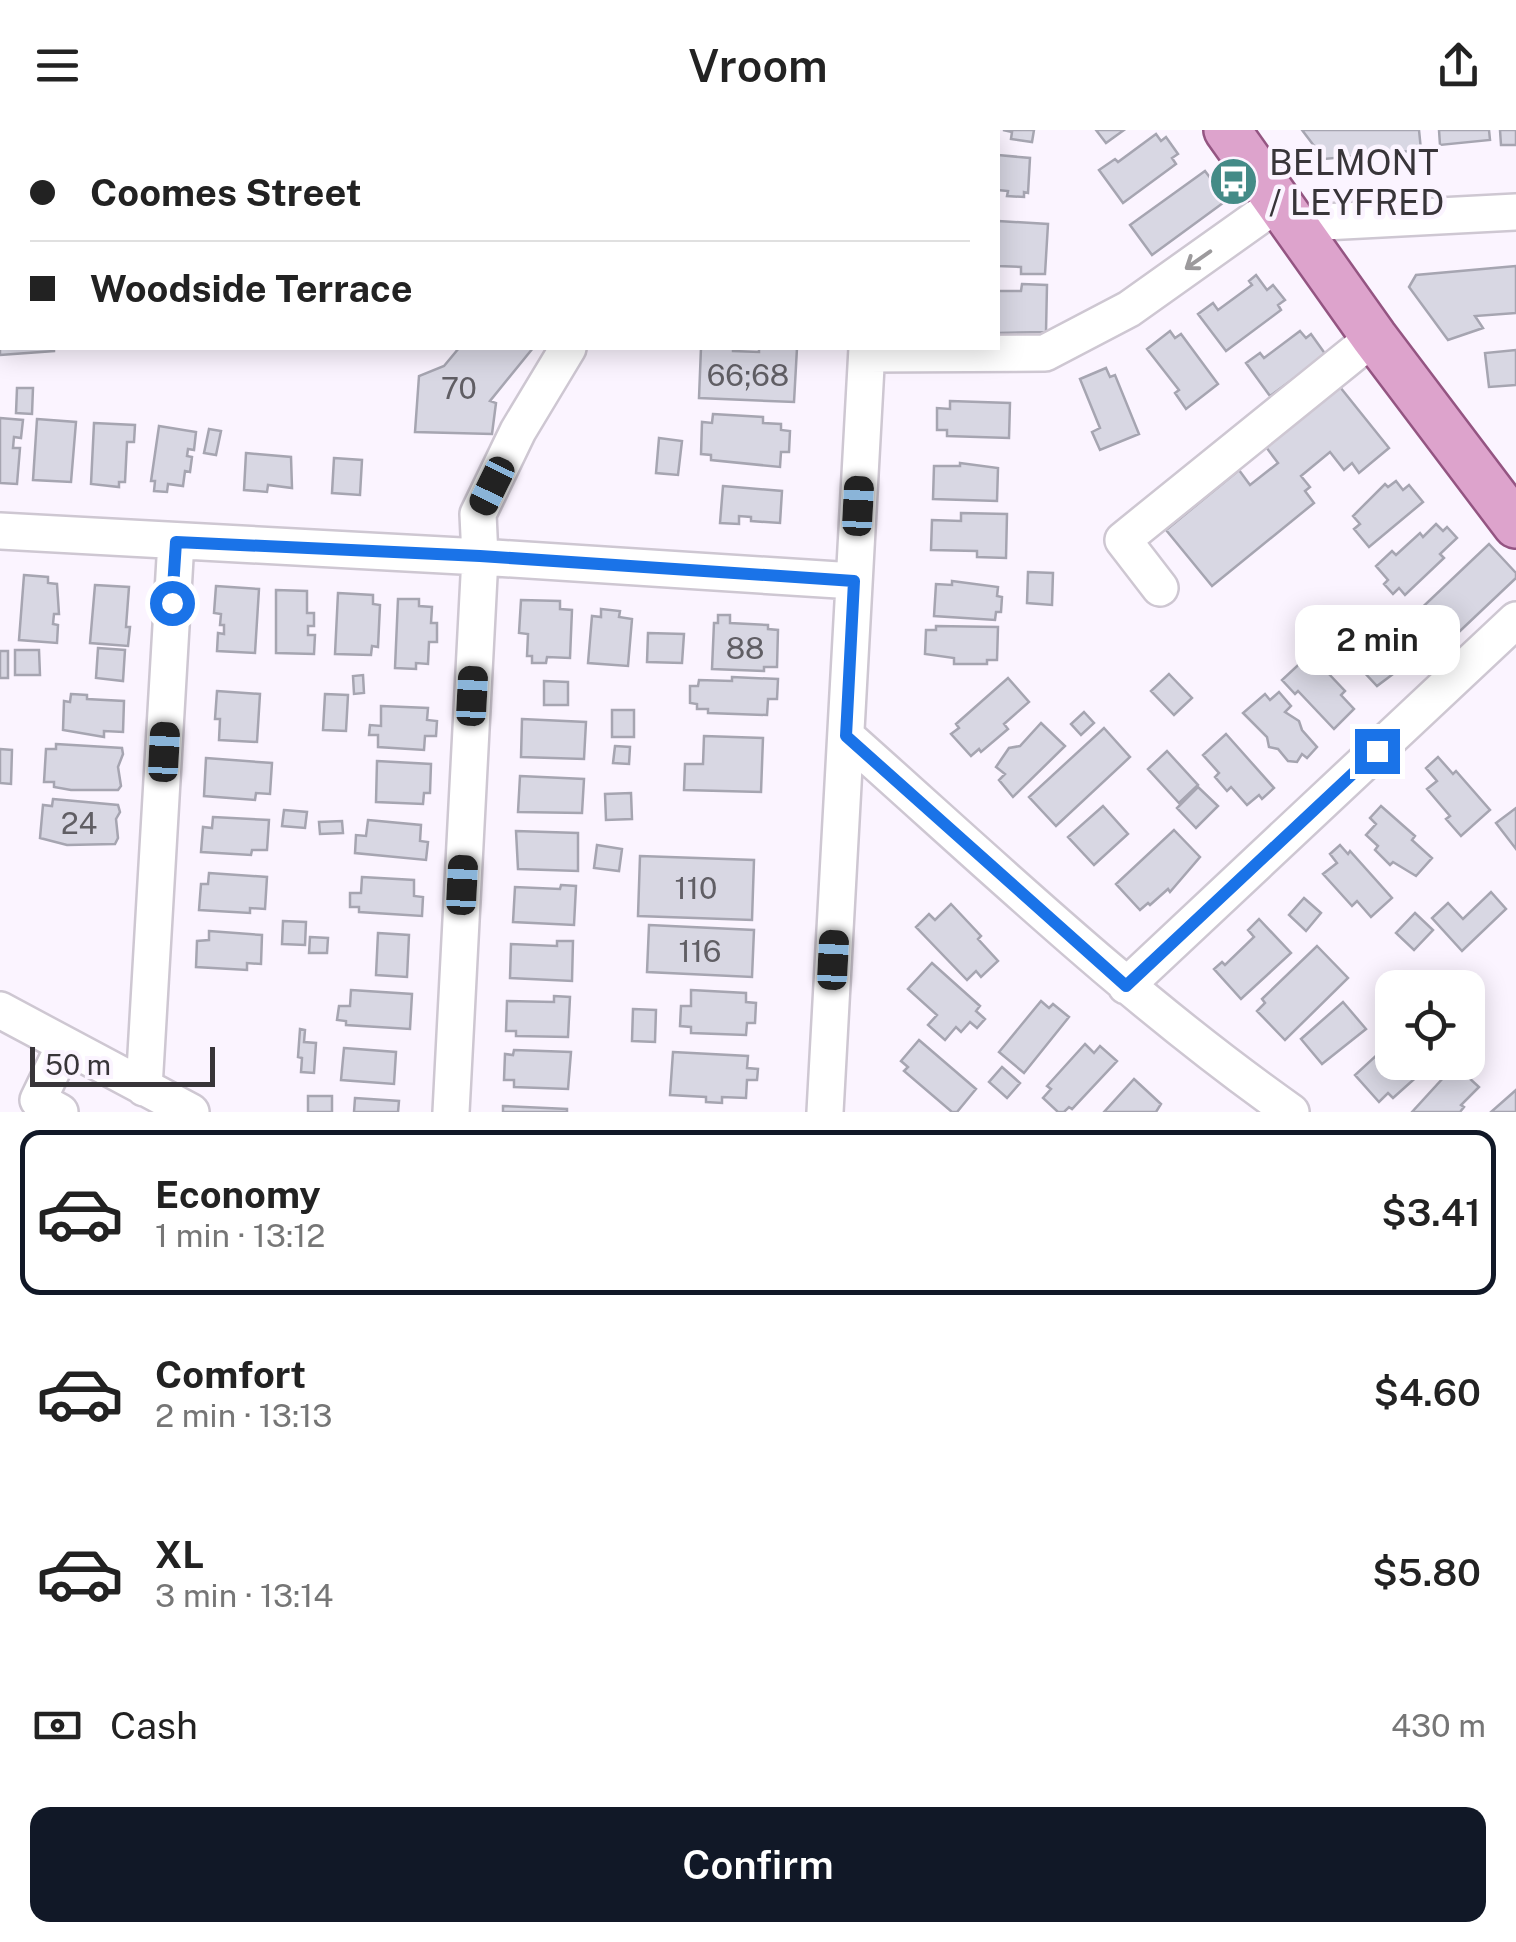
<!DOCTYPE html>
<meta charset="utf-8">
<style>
body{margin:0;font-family:"Public Sans",sans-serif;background:#f6f6f6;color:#222;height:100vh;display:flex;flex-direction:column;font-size:38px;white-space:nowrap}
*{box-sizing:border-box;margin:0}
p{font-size:32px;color:#767676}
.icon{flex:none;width:55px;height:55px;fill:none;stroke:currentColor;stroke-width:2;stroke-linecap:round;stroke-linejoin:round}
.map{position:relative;height:982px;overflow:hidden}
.panel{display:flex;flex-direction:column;background:#fff;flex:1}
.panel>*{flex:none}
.hud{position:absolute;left:0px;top:0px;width:1000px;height:220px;box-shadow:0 5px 25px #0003;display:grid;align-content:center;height:220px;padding:0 30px;background:#fff}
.fabs{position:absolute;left:1375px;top:840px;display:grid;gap:20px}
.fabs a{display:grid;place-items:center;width:110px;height:110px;border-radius:20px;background:#fff;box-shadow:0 5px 25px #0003;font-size:50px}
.scale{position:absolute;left:30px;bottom:25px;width:185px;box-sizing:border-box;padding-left:10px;border:5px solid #383539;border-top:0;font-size:28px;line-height:35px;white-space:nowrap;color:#383539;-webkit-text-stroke:8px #fbf4ff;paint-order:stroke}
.end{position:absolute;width:45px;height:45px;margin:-22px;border:12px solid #1a73e8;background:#fff;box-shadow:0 0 0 5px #fff}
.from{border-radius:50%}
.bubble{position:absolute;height:70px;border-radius:20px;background:#fff;box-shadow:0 5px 25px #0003;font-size:32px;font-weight:600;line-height:70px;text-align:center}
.car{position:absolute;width:30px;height:60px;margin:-30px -15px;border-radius:12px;box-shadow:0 0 8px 2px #0007;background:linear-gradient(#222 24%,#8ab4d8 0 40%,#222 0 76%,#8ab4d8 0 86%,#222 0)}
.hud b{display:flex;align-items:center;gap:35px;height:95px;font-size:38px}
.hud b+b{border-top:2px solid #e0e0e0}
.hud i{width:25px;height:25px;background:#222}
ul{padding:18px 0 0;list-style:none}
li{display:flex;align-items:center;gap:30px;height:165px;margin:0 20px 15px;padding:0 10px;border:5px solid transparent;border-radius:20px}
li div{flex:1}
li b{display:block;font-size:38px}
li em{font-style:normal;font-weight:600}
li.selected{border-color:#111827}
li>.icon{width:90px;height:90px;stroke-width:1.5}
.pay{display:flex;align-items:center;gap:25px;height:110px;padding:0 30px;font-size:38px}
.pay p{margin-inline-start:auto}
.action{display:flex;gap:20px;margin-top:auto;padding:20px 30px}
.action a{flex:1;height:115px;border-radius:20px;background:#111827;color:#fff;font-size:40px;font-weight:600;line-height:115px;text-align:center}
header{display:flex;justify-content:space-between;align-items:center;height:130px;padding:0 30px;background:#fff;font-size:45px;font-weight:600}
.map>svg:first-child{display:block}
.building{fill:#d8d7e3;stroke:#a6a5b1;stroke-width:2.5}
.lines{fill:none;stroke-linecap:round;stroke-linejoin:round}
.minor-casing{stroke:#cec7d2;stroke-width:40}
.major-casing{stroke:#945582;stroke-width:50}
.minor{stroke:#fff;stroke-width:35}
.major{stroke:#dda3cc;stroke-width:45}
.oneway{stroke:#9c9a9c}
.route{stroke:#1a73e8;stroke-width:12}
.labels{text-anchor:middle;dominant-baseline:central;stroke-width:9;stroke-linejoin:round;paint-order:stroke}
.number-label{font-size:30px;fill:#605e64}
.poi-label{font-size:35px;fill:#383539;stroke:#fbf4ff;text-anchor:start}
</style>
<header><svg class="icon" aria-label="menu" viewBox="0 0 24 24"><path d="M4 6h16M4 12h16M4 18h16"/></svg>Vroom<svg class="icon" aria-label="share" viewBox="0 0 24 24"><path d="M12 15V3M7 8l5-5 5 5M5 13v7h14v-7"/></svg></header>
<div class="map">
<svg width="1516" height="982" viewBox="0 0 1516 982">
<rect width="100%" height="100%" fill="#fbf4ff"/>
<path class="building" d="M35,0H106V2H13Z
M1003,0H1034L1032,12L1011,9L1012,2Z
M1096,0H1124L1106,13Z
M1302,0H1419L1421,20L1324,29Z
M1439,0H1489L1490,10L1440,15Z
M1500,0H1516V15H1501Z
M1156,4L1161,11L1166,7L1178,24L1172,28L1176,34L1123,73L1099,40L1115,29L1118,32Z
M998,25L1030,28L1028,63L1024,62V67L1007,66L1008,61L998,60Z
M1205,41L1227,70L1152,125L1130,95Z
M998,91L1048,94L1045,144H1021V137L998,136Z
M1516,136V183L1475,186L1483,198L1448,210L1409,157L1416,145Z
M1256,145L1267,160L1273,155L1285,170L1278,175L1281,180L1226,221L1198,184L1213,173L1218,180L1252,155L1249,151Z
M1022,154L1047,155L1046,202L998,203V161H1021Z
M0,171H2V218H54V221L0,225Z
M1170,201L1175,208L1181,204L1218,254L1186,279L1175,263L1179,260L1147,219Z
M1300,201L1306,208L1311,204L1326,225L1270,266L1246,233L1260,223L1264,228Z
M459,218H533L490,271L496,273L492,304L415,302L419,246L444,236Z
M701,218H733V221L759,222V218H797L794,272L699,268Z
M1516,220V255L1489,257L1485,223Z
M1106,238L1110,247L1115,245L1139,304L1100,320L1092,302L1100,298L1080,249Z
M1340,257L1389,318L1359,343L1352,333L1344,340L1330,322L1301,346L1310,357L1305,361L1314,373L1212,456L1166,400L1239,340L1250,355L1278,333L1266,317Z
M17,258H33L32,284L16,283Z
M950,271L1010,273L1009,308L947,306V300H937V278L950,279Z
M713,284L763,287V293L781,294V300L790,301L789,322H781L780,337L711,330V325L701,324L702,292L712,293Z
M0,288L23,290L21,308L14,307L13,318H20L17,354L0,353Z
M37,289L76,292L71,352L33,350Z
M94,293L135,295L134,312H127L125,352H119V357L91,354Z
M159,296L196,302L194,320L188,319L187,326L192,327L190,342L185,341L183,356L168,354L167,362L154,361L155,351H151Z
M209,299L221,301L216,325L204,323Z
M659,308L682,311L678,345L656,343Z
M246,323L291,327L292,358L268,355L267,362L244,360Z
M334,328L362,330L360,365L332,363Z
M960,333L998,338L997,371L933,369L934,336H960Z
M1396,351L1403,360L1409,355L1423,372L1369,417L1354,399L1360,394L1353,386L1385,354L1388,357Z
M723,356L782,361L780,393L751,391V387L739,386V394L720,393Z
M961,383L1007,384L1006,428L977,427V421L931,420L932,390L961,391Z
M1436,394L1443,401L1447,397L1457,408L1440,424L1444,428L1405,465L1399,458L1393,464L1384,454L1388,450L1376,436L1392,421L1396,425L1420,403L1423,407Z
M1489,414L1516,443V448L1441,519L1411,488Z
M1028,442L1053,443L1052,475L1027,473Z
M24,445L48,447V453L57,454L59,484H54L53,494L58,495L57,513L19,510Z
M952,451L998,457L997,466L1002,467L1001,482H996L995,490L934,486L936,454L952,455Z
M95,455L129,457L126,497H130L128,516L90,513Z
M216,456L259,459L255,523L217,521L218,503L224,504V495H220L221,484L214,483Z
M276,460L307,461V483H314V496H308V505H315L314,524L276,523Z
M338,463L373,465V474L380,475L378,517L372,516L371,525L335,524Z
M398,469H419V476L432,477L431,493H437V512H429L428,534L416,533V539L395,538Z
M521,470L560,471V479L572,480L570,528L547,527L546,533H532V526H527L528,504L519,503Z
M601,479L620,481L619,487L632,489L628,536L588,533L592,486L601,487Z
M718,485H730V493L768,495V499L778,500L777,537H764V541L712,539L714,493H718Z
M1362,489L1399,529L1396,532L1401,538L1377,556L1347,524L1342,528L1332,517Z
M936,496L998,497L997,530H987V534H954V528L925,524L926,500H936Z
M648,503L684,504L682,533L647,532Z
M98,518L125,520L123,551L96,548Z
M15,520H39L40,545H15Z
M0,521H8V548H0Z
M1310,524L1345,561L1341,565L1354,579L1334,599L1298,561L1295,564L1282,550Z
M1169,544L1192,568L1174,585L1151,561Z
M363,545L364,563L354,564L353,546Z
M732,547L778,549L777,569H768L767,585L708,583V579H697V574L690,573V556H698L699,550L732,551Z
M1008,548L1029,572L1004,594L1008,599L981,622L979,619L971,626L951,604L959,598L956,594Z
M544,551L568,552V575H544Z
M217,561L260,564L257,612L219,610L220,589H215Z
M1279,562L1291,576L1285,582L1299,591L1302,600L1317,617L1307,628L1302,624L1297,632L1288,631L1278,619L1269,617L1267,607L1243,583L1265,564L1270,570Z
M71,564L87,565V569L124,571L123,602L104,601V607L63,600L64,571L70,572Z
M325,564L348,565L346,601L323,600Z
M381,576L428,578L427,590L437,591L436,606H425L424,620L378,617V605H369L370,595L381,596Z
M612,580H634V607H612Z
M1084,582L1094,593L1081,605L1071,594Z
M522,589L586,592L584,629L521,627Z
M1041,593L1065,616L1013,667L999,650L1005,644L996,637L1009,618L1020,616Z
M1104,598L1130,627L1056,696L1029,667Z
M1226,604L1274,658L1262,669L1259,665L1247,675L1231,657L1227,661L1215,647L1219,643L1203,625Z
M704,606L763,608L761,662L684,660L685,634H703Z
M56,614L122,618L123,624L118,637L121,656L118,660H71L54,657V652H44L46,619H56Z
M615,616L630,617L629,634L613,633Z
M0,619L12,620L11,654L0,653Z
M1167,621L1198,655L1179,673L1148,639Z
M1438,627L1453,644L1456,641L1490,680L1461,706L1446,689L1450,686L1427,659L1437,651L1426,638Z
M206,628L272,633L270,664L256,663L255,670L204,666Z
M377,631L431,634L430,663H424L423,674L376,672Z
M520,646L584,649L582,683L518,682Z
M1198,657L1218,676L1196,698L1177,678Z
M631,663L632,689L606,690L605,664Z
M53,669L118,675L120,682L116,689L118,708L115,714L67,715L40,708L43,675L52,676Z
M1103,676L1128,704L1094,735L1068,707Z
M1381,676L1415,706L1412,710L1432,728L1416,746L1393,732L1390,735L1375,720L1378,716L1366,705L1376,694L1370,688Z
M1516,678V719L1496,693Z
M284,680L307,682L305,698L282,696Z
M213,687L269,690L267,720H252L251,725L201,722L203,697L212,698Z
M368,690L421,695L420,711L428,712L426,730L355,723L356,705L366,706Z
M342,691L343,703L320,704L319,692Z
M1174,700L1200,727L1170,762L1168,759L1150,775L1148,773L1140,780L1116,754Z
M516,701L578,703V741L518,739Z
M597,715L622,719L619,741L594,738Z
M1340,715L1348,724L1350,721L1392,768L1371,787L1357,771L1352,776L1323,744L1337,733L1330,724Z
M640,726L754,730L752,790L638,786Z
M209,743L267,747L265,779L250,778V783L199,780L201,754H208Z
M362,747L414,750V766L423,767L422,786L359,782V777H350V763H361Z
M561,755L576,756L574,795L513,792L515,757L560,759Z
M1491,762L1506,779L1462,821L1432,788L1448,773L1463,789Z
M1304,768L1321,783L1306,801L1289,785Z
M951,774L981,806L978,809L998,831L981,847L976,841L967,850L916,797L929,784L935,790Z
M1415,783L1433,800L1414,820L1396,803Z
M1259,789L1291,823L1241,869L1214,839L1222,832L1225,835L1254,807L1248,800Z
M283,791L306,792L305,815L282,814Z
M649,795L754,800L752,847L647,842Z
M209,801L262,805L261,834L247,833V840L196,837L197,811L209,810Z
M378,803L409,805L407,847L376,845Z
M310,807L328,808L327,823H309Z
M557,811H573L572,851L510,848L511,814L557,816Z
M1317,816L1348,848L1285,910L1257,881L1265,873L1262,869Z
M932,833L980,876L976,881L985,889L977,898L970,892L961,902L956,897L945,910L928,895L937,885L908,859Z
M351,860L412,864L410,899L346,895V891L337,890L339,876H350Z
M691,860L746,863V872L756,873L755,893H747L746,905L691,903V897L680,896L681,876H691Z
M1380,860L1392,861V879L1378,877Z
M554,866L570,867L568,907L516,906V901H506L507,871L554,872Z
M1041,871L1049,878L1053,874L1069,887L1024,943L999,922Z
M1343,872L1366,899L1322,934L1301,909Z
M633,879L656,880L655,912L632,911Z
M300,899L305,900L304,912L316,913L314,943L301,942L302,928L298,927Z
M919,910L976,959L957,982H952L904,941L908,937L901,931Z
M1392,911V932L1431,934L1393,968L1388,963L1379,972L1355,945Z
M1085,914L1094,923L1100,916L1117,931L1072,979L1069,977L1064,982H1058L1043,968L1051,959L1047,956Z
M344,918L396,922L394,954L341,950Z
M514,920L571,922L568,959L514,957V950H504L505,924L513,925Z
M673,922L748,926L747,938L758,939L757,950H747L746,968L722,967V973L706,972V967L670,965Z
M1455,935L1479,957L1461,975L1464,977L1460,982H1412Z
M1002,937L1020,953L1007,968L989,952Z
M1134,949L1161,974L1156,982H1104Z
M1516,960V982H1491Z
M308,966H332V982H308Z
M355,968L399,971L398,982H354Z
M503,976L567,979V982H503Z"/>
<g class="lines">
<defs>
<path id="minor" d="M882,2V0
M1297,99L1324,92L1516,82
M867,224L1045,223L1129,179L1278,73
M0,401L480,427L854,451
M1160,458L1123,410L1374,207
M846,606C991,735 1132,870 1291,982
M1126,856L1516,490
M0,880L191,982
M144,958L176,411
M60,982L38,970L64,916
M451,982L480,427L478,384L518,301L568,218
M825,982L867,218"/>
<path id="major" d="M1227,0L1374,207L1516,395
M249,2L251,0
M0,138H2"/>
</defs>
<use href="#minor" class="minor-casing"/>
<use href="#major" class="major-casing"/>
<use href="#minor" class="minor"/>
<use href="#major" class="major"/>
</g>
<defs><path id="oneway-shaft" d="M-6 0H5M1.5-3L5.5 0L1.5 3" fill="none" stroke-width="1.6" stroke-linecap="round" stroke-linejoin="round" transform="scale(2.5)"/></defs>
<use class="oneway" href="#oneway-shaft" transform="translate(1198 130) rotate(145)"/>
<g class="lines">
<path class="route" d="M172,473L176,412L480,426L854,451L846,606L1126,856L1377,621"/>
</g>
<defs>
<symbol id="bus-disc" viewBox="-11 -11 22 22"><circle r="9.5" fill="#448b87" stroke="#fbf4ff"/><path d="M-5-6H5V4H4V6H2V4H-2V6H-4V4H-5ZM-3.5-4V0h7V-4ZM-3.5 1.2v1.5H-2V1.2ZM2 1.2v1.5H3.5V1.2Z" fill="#fff"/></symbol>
</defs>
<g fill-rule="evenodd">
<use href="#bus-disc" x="1206" y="24" width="55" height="55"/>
</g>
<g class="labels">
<g class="number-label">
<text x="748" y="245">66;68</text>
<text x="459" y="258">70</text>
<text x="745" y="518">88</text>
<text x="79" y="693">24</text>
<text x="696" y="758">110</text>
<text x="700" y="821">116</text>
</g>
<g class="poi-label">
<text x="1269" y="32">BELMONT<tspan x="1269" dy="40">/ LEYFRED</tspan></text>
</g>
</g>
</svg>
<div class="fabs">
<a><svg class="icon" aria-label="locate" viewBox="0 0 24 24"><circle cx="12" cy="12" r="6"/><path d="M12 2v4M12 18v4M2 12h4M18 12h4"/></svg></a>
</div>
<div class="scale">50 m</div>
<i class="end from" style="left:172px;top:473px"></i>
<i class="end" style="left:1377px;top:621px"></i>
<div class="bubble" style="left:1295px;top:475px;width:165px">2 min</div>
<i class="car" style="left:492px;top:356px;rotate:206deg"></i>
<i class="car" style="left:858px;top:376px;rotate:3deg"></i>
<i class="car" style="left:472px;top:566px;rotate:3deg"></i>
<i class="car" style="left:164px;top:622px;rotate:3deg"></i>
<i class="car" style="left:462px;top:755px;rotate:3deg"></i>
<i class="car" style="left:833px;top:830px;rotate:3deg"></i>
<div class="hud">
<b><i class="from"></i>Coomes Street</b>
<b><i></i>Woodside Terrace</b>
</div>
</div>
<section class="panel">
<ul>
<li class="selected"><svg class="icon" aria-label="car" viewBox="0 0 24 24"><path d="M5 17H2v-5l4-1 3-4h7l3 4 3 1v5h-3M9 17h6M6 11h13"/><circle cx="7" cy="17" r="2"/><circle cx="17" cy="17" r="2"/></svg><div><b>Economy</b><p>1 min · 13:12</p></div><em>$3.41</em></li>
<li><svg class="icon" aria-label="car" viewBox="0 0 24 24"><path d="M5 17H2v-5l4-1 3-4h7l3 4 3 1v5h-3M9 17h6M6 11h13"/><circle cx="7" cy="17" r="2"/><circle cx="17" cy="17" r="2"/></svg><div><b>Comfort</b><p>2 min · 13:13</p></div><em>$4.60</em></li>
<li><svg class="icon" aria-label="car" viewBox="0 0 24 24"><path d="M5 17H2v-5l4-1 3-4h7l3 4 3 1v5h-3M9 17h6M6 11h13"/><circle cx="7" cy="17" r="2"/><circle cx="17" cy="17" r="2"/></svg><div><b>XL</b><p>3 min · 13:14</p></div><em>$5.80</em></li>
</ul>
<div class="pay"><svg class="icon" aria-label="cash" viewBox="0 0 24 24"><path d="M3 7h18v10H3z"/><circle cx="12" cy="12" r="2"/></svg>Cash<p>430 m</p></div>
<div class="action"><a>Confirm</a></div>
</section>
